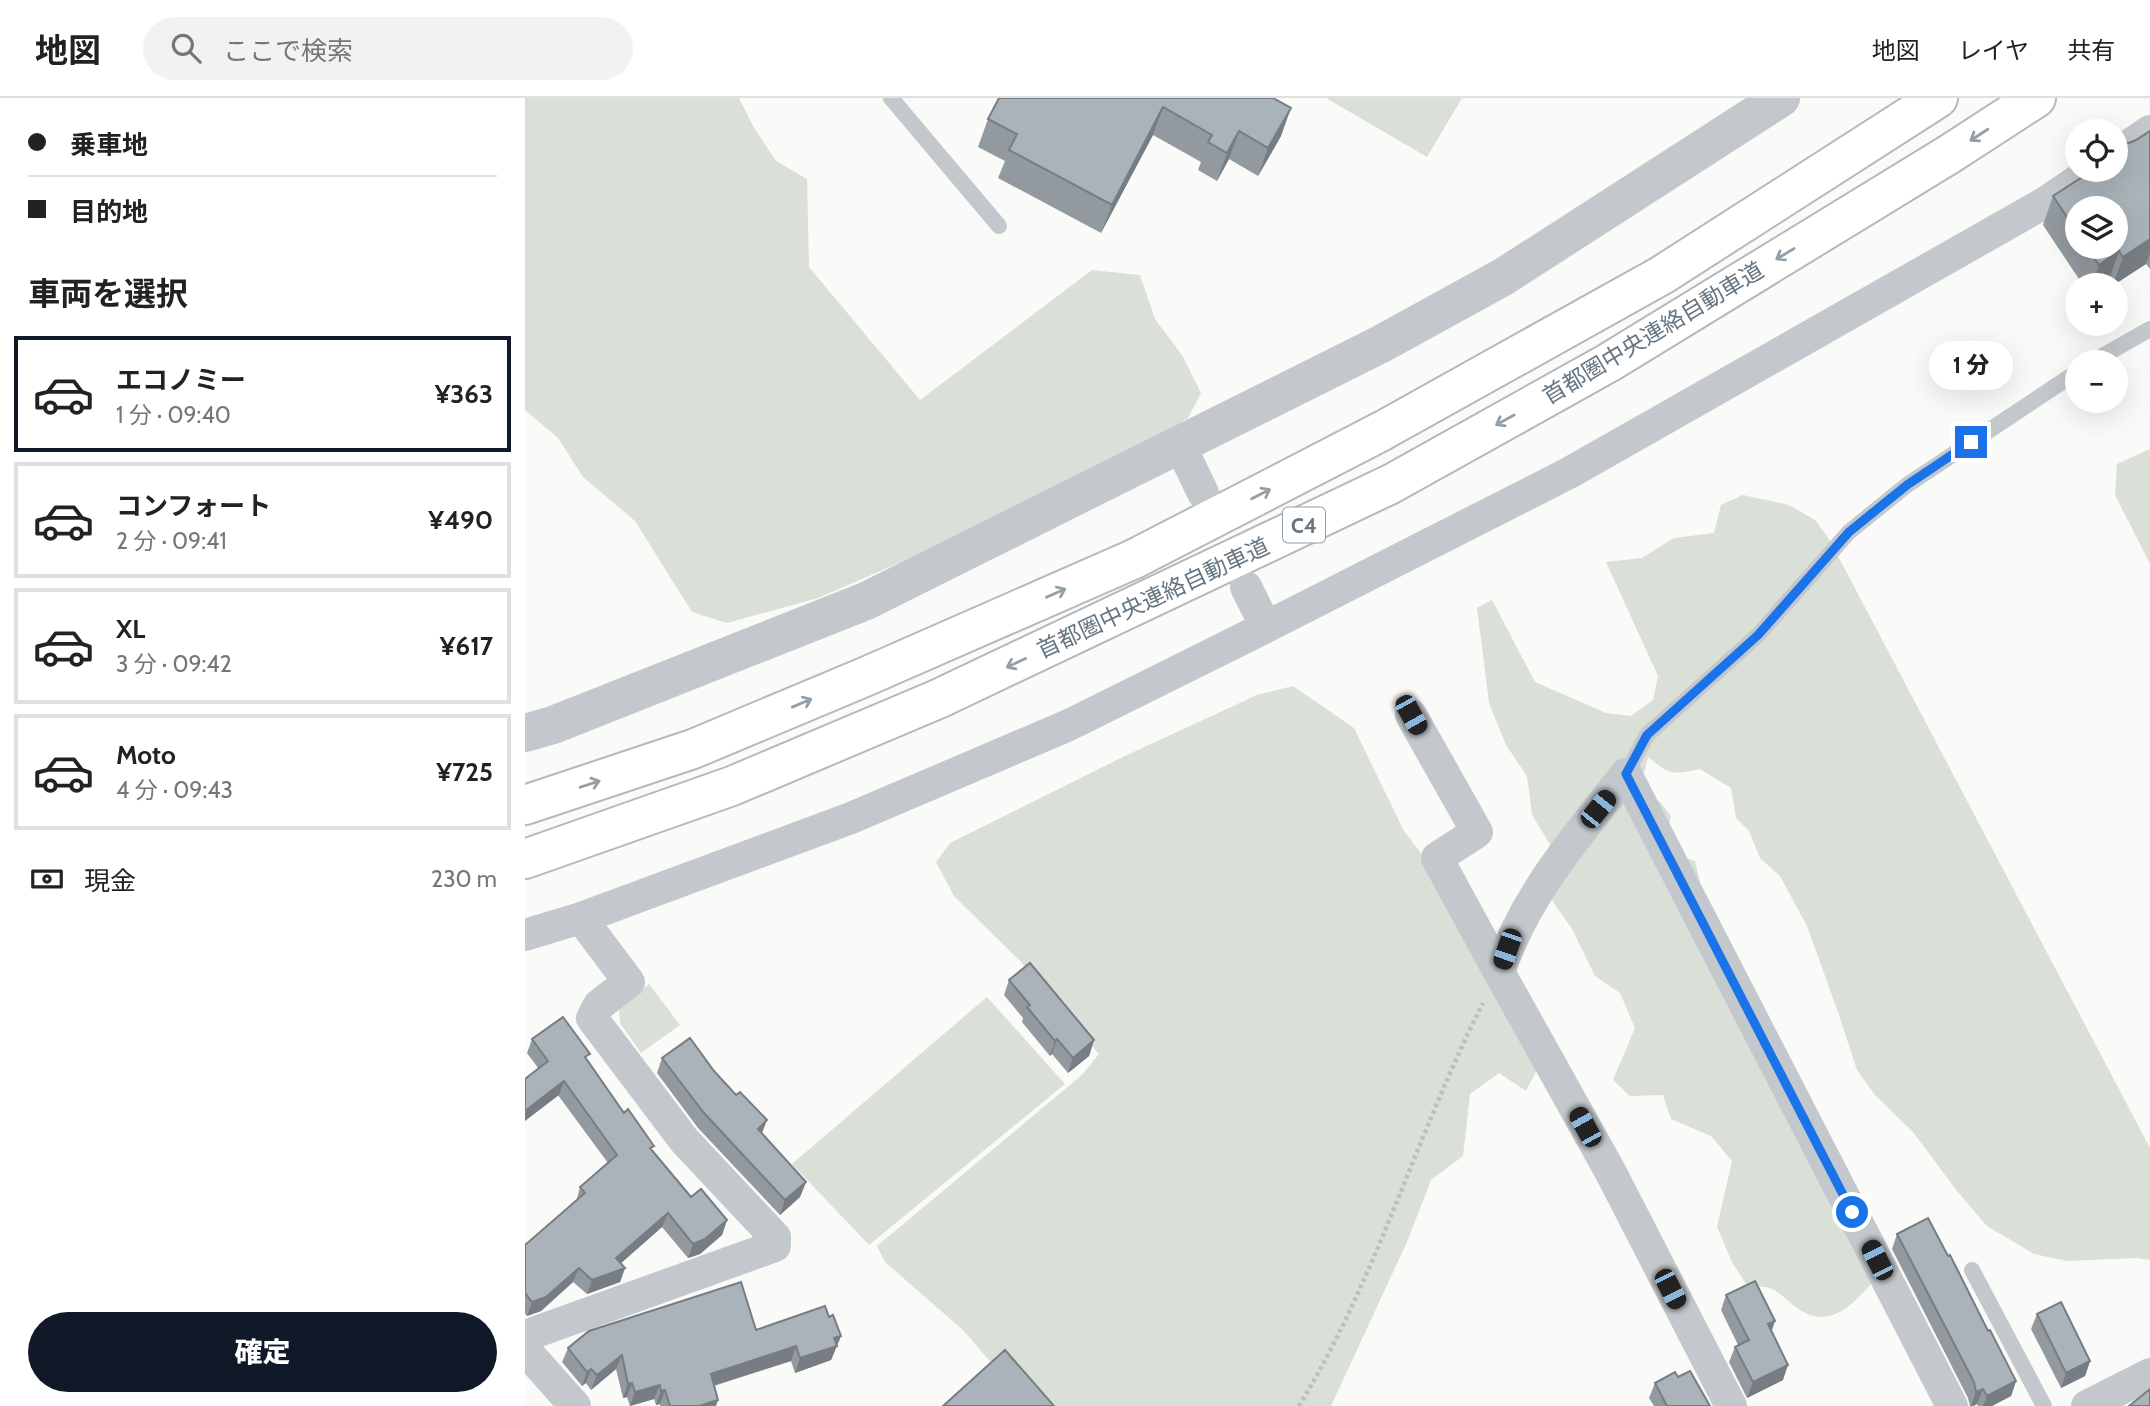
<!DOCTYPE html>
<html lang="ja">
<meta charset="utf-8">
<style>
body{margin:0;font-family:Cabin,"Noto Sans JP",sans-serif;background:#f2f2f2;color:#222;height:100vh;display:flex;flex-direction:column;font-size:26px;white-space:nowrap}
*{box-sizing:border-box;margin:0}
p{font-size:23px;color:#767676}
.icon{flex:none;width:38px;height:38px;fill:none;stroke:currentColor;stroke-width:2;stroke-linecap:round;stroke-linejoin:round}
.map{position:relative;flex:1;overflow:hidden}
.panel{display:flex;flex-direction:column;background:#fff;width:525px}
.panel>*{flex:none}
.banner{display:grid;align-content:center;height:154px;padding:0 28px;background:#fff}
.controls{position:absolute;left:1540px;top:21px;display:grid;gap:14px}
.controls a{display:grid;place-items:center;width:63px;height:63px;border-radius:50%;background:#fff;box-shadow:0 7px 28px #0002;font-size:35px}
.end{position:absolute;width:32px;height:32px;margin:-16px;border:9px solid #1a73e8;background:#fff;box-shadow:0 0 0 4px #fff}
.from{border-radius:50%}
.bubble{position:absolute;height:49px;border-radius:24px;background:#fff;box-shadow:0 7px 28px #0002;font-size:23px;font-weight:800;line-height:49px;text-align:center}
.car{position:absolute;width:21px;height:42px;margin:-21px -10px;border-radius:9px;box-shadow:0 0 5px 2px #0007;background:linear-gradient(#222 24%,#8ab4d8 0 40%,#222 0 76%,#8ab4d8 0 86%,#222 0)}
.banner b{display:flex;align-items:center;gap:24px;height:66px;font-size:26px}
.banner b+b{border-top:2px solid #e0e0e0}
.banner i{width:18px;height:18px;background:#222}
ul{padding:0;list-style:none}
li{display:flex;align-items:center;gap:21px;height:116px;margin:0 14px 10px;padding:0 14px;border:4px solid #e0e0e0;border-radius:0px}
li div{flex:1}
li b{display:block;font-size:26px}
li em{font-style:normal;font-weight:800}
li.current{border-color:#111827}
li>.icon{width:63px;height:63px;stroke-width:1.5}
h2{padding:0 28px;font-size:32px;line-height:84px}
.pay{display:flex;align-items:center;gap:18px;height:77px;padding:0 28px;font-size:26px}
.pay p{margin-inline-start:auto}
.button{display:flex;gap:14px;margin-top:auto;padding:14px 28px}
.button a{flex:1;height:80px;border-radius:42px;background:#111827;color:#fff;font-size:28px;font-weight:800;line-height:80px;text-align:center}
header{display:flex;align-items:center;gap:42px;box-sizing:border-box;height:98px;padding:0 35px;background:#fff;border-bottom:2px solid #e0e0e0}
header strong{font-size:33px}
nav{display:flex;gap:38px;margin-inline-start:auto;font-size:24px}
.search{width:490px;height:63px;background:#f2f2f2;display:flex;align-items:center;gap:18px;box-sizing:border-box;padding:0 24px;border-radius:38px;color:#767676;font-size:26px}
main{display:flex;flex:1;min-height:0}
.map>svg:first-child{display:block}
.green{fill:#dadfd7}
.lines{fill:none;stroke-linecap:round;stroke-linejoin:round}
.motorway-casing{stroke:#b4b9bd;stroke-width:42}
.path{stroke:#bbbfc2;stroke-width:4.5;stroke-dasharray:3.5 3.5;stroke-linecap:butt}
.service{stroke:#c3c8cc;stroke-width:16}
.minor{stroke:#c3c8cc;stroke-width:32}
.tertiary{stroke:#c3c8cc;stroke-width:38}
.motorway{stroke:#fff;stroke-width:38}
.wall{fill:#929a9f;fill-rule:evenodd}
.shaded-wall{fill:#777d82}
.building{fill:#aab3b9;stroke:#777d82;stroke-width:2}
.oneway{stroke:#939fa8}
.route{stroke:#1a73e8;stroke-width:9}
.labels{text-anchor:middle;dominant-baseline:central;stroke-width:7;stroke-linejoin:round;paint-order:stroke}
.shield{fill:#fff;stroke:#939fa8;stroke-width:2}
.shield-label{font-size:21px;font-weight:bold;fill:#657683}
.street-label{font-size:23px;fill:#657683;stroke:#fff}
</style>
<header>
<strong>地図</strong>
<div class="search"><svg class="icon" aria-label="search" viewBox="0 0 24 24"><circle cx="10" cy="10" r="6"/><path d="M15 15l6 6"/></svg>ここで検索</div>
<nav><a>地図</a><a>レイヤ</a><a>共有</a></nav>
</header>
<main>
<section class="panel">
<div class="banner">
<b><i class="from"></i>乗車地</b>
<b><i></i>目的地</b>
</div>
<h2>車両を選択</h2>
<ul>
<li class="current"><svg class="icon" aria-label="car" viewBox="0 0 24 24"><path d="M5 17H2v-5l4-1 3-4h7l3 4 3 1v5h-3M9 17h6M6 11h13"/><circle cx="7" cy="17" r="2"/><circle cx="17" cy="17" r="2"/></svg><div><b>エコノミー</b><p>1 分 · 09:40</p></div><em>¥363</em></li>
<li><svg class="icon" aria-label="car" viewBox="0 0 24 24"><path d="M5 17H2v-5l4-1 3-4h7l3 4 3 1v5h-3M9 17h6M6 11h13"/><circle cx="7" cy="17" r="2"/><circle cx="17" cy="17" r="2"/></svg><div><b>コンフォート</b><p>2 分 · 09:41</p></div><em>¥490</em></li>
<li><svg class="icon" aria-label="car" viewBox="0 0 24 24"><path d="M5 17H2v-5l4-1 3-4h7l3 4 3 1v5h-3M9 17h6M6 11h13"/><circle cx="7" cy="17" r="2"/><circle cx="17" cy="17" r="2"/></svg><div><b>XL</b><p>3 分 · 09:42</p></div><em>¥617</em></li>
<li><svg class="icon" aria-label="car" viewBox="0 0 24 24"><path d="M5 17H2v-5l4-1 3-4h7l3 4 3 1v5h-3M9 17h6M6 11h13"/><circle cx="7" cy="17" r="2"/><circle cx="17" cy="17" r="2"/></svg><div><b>Moto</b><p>4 分 · 09:43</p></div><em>¥725</em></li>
</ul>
<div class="pay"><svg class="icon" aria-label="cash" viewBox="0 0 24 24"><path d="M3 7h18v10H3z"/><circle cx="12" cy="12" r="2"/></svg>現金<p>230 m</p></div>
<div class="button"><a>確定</a></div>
</section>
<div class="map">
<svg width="1625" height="1308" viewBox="0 0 1625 1308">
<rect width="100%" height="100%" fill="#fafaf8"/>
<path class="green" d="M0,0H214L228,28L251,63L282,81L284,169L395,302L567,172L615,177L630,221L657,257L676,295L663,320L643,333L388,459L293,500L202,525L167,514L110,423L58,379L33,340L0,312Z
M801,0H937L902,59Z
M1625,351V466L1590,397L1592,366Z
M1218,397L1264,407L1290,422L1304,441L1625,1050V1162L1611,1160L1542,1163L1509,1156L1462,1128L1432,1093L1388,1034L1350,997L1332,972L1313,914L1282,828L1255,778L1235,760L1224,733L1211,720L1206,690L1175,671C1148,677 1145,677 1123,659L1120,672L1115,680L1120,693L1136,705L1146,718L1142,739L1150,756L1170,763L1175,784V810L1351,1180C1330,1204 1306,1234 1272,1210C1264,1204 1255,1194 1245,1190C1239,1188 1230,1189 1223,1189L1207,1164L1192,1129L1207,1063L1186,1038L1146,1021L1138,997L1105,998L1088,982L1110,930L1095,895L1070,878L1047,831L1024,798L1026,748L1007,717L1002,678L981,647L964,605L952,510L967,502L1010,584L1081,615L1106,618L1128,602L1133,578L1081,464L1117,460L1149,440L1189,435L1196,407Z
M768,588L829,630L879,733L908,771L1013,970L1001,993L974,975L945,996L938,1058L906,1082L882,1144L806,1308H503L439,1233L360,1164L352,1148L557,977L574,956L495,863L429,798L411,764L425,745L602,657L732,597Z
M124,886L155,927L116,955L95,925L94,910Z
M462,899L540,986L344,1147L267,1066Z"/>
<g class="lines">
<defs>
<path id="motorway" d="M0,707L168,651L342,578L609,461L857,333L1137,177L1413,0
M0,761L207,688L413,601L866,386L1083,265L1423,57L1511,0"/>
</defs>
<use href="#motorway" class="motorway-casing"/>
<path class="path" d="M774,1308C851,1182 891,1037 958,905"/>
<path class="service" d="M366,0L474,128
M1567,264L1625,231
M1101,676L1122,637L1233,537L1324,434L1382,387L1552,274
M1447,1172L1519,1308"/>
<path class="minor" d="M1591,56L1625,33
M655,347L678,395
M721,489L741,529
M886,617L952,734L912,760L974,874
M0,837L56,820L326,720L544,627L741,529L1044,375L1521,104L1568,72
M0,1238L250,1148V1139L159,1042L67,920L74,907L104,884L56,820
M0,1252L50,1308
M1206,1308L1085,1073L974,874C1001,796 1051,739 1101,676L1427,1308
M1562,1308L1625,1276"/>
<path class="tertiary" d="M0,635L28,627L341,503L856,246L978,179L1256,0"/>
<use href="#motorway" class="motorway"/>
</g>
<path class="wall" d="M748,0L756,38L733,78L704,61L692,83L673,72L676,64L628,37L576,135L473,80L480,63L453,49L463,21Z
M1625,33V171L1621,166L1589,187H1587L1584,182L1576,187H1558L1518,127L1528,98L1591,72L1593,53L1597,44L1604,45L1611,42ZM1552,110L1591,149H1552Z
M484,882L569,942L564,958L543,975L527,956L525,958L497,924L498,920L479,897Z
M7,941L63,962L99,1015L127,1052L166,1099L202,1122L197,1137L175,1156L163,1160L137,1129L96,1165L100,1170L95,1184L62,1196L48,1184L16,1213L2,1218L0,1216V1147L51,1104L55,1089L83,1065L2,955Z
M137,960L189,973L237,1035L281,1084L275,1099L255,1117L173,1030L132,975Z
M1372,1136L1463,1233L1491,1283L1486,1298L1467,1308H1453L1452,1306L1449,1308H1445L1443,1300L1367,1151Z
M1201,1197L1246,1233L1258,1282L1222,1300L1204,1264L1210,1249L1213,1247L1196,1212Z
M1512,1216L1565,1263L1560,1278L1536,1290L1506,1231Z
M304,1219L316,1238L306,1262L270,1275L266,1263L189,1288L191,1308H135V1306L131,1307L129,1301L105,1308L102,1299L98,1300L91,1271L66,1292L61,1285L57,1288L37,1264L43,1250L231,1232Z
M1153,1279L1185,1308H1129L1124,1300L1130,1285Z"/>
<path class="shaded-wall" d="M638,9L628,37L576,135L587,107Z
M766,10L756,38L733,78L743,50Z
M714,33L704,61L692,83L702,55Z
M1625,141V155L1621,166L1588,187L1598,159Z
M1594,153L1584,182L1576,187H1567L1574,167Z
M532,941L527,956L525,958L530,943Z
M569,942L564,958L543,975L548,960Z
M39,983L34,997L0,1023V1013Z
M242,1022L236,1038L233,1031Z
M281,1084L275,1099L255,1117L260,1102Z
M143,1115L137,1129L86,1174L91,1160Z
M202,1122L197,1137L175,1156L163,1160L168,1146Z
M54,1170L48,1184L16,1213L2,1218L7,1204Z
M100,1170L95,1184L62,1196L67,1182Z
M1250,1223L1245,1238L1243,1226Z
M316,1238L306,1262L270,1275L275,1260L309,1240Z
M271,1248L266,1263L180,1290L186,1276Z
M97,1257L91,1271L66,1292L72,1277Z
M1565,1263L1560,1278L1536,1290L1541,1275Z
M1263,1267L1258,1282L1222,1300L1228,1284Z
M66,1271L61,1285L57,1288L62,1274Z
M1491,1283L1486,1298L1467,1308H1458L1462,1298Z
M107,1285L102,1299L98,1300L103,1286Z
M135,1287L129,1301L105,1308L110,1294Z
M1458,1291L1452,1306L1446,1308L1451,1294Z
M140,1292L135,1306L131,1307L136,1293Z
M193,1302L191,1308H174Z"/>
<path class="building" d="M474,0H748L766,10L743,50L714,33L702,55L683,44L687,37L638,9L587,107L484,52L492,36L463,21Z
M1625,33V141L1598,159L1594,153L1574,167L1562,149H1591V110H1552V134L1528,98L1568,72H1591V56L1595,51L1597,44L1604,45L1611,42Z
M505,865L569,942L548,960L532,941L530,943L502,909L505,907L484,882Z
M38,919L65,956L60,959L99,1015L103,1011L129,1048L125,1050L166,1099L176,1091L202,1122L180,1141L168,1146L143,1115L91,1160L100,1170L67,1182L54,1170L21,1199L7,1204L0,1195V1147L60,1095L55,1089L92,1057L39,983L0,1013V981L23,963L7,941Z
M165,940L189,973L211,997L215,994L242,1022L233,1031L281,1084L260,1102L179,1015L137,960Z
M1403,1120L1423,1158L1425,1157L1463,1233L1465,1232L1491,1283L1462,1298L1458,1291L1451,1294L1449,1284L1372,1136Z
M1230,1183L1250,1223L1243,1226L1263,1267L1228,1284L1210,1249L1224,1242L1201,1197Z
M216,1184L231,1232L300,1208L304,1219L308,1217L316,1238L309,1240L312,1248L275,1260L271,1248L186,1276L193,1302L174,1308H145L140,1292L136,1293L135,1287L110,1294L107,1285L103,1286L97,1257L72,1277L66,1271L62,1274L43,1250L64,1233Z
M1536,1204L1565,1263L1541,1275L1512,1216Z
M480,1252L529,1308H418Z
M1165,1273L1185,1308H1142L1130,1285L1150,1274L1153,1279Z
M1625,1291V1308H1604Z"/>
<defs><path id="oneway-shaft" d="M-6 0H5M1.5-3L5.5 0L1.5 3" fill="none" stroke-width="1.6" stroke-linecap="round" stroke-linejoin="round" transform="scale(1.75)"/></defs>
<g class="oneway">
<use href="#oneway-shaft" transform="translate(1454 37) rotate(147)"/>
<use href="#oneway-shaft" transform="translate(1260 156) rotate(149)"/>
<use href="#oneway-shaft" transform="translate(980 322) rotate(151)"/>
<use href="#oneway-shaft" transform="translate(736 396) rotate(-27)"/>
<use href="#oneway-shaft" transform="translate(531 495) rotate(-24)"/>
<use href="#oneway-shaft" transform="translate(491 565) rotate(155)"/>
<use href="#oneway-shaft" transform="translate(277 605) rotate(-23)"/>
<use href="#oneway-shaft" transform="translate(65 686) rotate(-18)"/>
</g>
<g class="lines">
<path class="route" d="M1327,1114L1101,676L1122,637L1233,537L1324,434L1382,387L1446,344"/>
</g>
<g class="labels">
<rect class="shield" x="758" y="409.5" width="42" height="35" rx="5"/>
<g class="shield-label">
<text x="779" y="427">C4</text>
</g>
<g class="street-label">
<text transform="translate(1128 235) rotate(-31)">首都圏中央連絡自動車道</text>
<text transform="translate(628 500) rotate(-25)">首都圏中央連絡自動車道</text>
</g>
</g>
</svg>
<div class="controls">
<a><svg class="icon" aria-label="locate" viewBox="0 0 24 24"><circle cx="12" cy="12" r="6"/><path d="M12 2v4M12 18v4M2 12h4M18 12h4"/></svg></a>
<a><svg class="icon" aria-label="layers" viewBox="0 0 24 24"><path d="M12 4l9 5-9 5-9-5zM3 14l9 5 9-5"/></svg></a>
<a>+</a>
<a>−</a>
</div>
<i class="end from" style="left:1327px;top:1114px"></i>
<i class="end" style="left:1446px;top:344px"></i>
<div class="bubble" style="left:1404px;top:243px;width:84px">1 分</div>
<i class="car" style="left:886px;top:617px;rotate:151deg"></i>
<i class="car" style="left:1073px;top:711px;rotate:39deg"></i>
<i class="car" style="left:982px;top:851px;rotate:199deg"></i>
<i class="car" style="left:1060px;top:1029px;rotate:331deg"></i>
<i class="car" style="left:1352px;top:1162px;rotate:333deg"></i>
<i class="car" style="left:1145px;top:1191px;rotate:153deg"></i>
</div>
</main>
